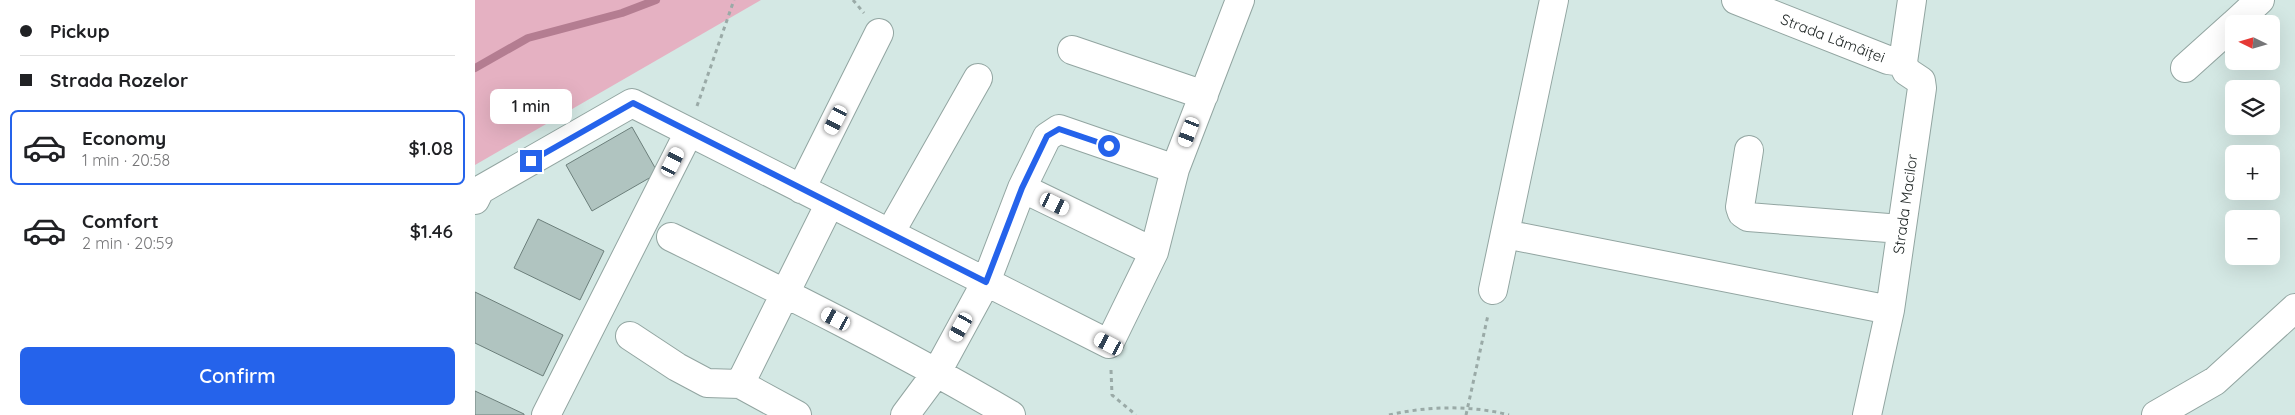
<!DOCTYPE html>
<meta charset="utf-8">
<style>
body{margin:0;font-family:Quicksand,sans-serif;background:#f6f6f6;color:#202124;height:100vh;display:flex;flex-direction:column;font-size:19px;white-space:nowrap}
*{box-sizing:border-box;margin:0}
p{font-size:16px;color:#757577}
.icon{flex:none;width:28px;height:28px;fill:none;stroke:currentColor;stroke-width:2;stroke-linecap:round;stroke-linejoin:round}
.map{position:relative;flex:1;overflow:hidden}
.details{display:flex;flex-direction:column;background:#fff;width:475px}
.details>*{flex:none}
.top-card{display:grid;align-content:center;height:110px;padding:0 20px;background:#fff}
.needle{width:32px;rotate:275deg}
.controls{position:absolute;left:1750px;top:15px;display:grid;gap:10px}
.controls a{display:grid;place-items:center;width:55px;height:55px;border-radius:8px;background:#fff;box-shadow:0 5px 20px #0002;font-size:25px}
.end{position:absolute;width:22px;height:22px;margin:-11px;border:6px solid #2563eb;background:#fff;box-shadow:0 0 0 2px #fff}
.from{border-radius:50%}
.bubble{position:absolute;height:35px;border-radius:8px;background:#fff;box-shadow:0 5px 20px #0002;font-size:16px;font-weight:600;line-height:35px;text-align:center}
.car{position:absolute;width:15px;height:30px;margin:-15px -8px;border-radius:6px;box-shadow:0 0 4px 1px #0007;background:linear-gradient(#fff 24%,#345 0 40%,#fff 0 76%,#345 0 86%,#fff 0)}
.top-card b{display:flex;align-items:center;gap:18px;height:48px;font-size:19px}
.top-card b+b{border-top:1px solid #e0e0e0}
.top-card i{width:12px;height:12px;background:#202124}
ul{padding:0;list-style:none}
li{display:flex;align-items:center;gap:15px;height:75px;margin:0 10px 8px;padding:0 10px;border:2px solid transparent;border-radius:8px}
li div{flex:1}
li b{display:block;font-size:19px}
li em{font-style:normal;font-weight:600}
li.current{border-color:#2563eb}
li>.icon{width:45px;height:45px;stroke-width:1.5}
.primary-button{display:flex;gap:10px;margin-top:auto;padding:10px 20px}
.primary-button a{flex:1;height:58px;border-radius:8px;background:#2563eb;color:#fff;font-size:20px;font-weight:600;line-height:58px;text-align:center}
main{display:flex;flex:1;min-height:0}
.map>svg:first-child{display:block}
.green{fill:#e5b1c2}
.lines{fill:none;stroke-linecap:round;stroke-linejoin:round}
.stream{stroke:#b47d91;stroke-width:8}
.building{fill:#b0c4c0;stroke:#6c7f7b}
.minor-casing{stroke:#92a5a1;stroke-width:30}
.path{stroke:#9aaaa7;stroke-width:3;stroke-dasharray:4 4;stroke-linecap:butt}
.minor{stroke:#fff;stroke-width:28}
.route{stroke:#2563eb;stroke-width:6}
.labels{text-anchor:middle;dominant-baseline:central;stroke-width:4.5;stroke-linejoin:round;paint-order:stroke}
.street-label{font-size:15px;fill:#1c2322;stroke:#fff}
</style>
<main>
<section class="details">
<div class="top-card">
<b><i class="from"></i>Pickup</b>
<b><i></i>Strada Rozelor</b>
</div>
<ul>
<li class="current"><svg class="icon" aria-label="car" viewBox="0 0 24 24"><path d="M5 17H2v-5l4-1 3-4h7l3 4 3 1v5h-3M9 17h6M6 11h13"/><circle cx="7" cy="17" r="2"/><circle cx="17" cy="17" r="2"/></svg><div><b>Economy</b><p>1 min · 20:58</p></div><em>$1.08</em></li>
<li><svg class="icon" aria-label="car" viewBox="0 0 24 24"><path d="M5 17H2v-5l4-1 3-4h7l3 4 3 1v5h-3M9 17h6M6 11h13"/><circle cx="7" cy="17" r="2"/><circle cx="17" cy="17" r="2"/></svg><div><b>Comfort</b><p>2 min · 20:59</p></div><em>$1.46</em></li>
</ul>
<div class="primary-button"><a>Confirm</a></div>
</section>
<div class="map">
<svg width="1820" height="415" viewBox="0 0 1820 415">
<rect width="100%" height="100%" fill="#d4e8e4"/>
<path class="green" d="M0,0H286L0,165Z"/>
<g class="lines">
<path class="stream" d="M0,68L53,38L147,13L181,0"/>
</g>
<path class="building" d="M157,127L183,173L117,211L91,165Z
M63,219L129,251L105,300L39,268Z
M0,292L88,335L68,376L0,343Z
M0,391L49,414V415H0Z"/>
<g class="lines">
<defs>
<path id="minor" d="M1261,0L1413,60L1428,62
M1759,24L1785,0
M597,50L729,95
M1710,68L1759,24
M1274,150L1265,207L1267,213L1273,217L1426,229
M547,188L679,252
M326,189L404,33
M0,200L5,190L157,103L634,344L679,252L700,169L765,0
M415,233L503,78
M1030,234L1415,310
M196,237C311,293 425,350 536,415
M1018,290L1079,0
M155,336L202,367L232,383L265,384L322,415
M265,384L355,203
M71,415L214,132
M430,415L462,372L511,282L547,188L572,137L584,129L700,169
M1392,415L1415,310L1447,88L1446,81L1431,71L1428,62L1437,0
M1681,415L1740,381L1820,308"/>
</defs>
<use href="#minor" class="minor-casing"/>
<path class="path" d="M378,0L389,13
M222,106L259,0
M636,370L637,395L661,415
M914,415C953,406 996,405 1034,415
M991,415L1013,315"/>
<use href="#minor" class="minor"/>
</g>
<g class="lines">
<path class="route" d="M56,161L158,103L511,282L547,188L572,136L584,129L634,146"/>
</g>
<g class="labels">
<g class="street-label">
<text transform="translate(1358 38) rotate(21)">Strada Lămâiței</text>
<text transform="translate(1430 204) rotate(-82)">Strada Macilor</text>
</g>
</g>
</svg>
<div class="controls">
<a><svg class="needle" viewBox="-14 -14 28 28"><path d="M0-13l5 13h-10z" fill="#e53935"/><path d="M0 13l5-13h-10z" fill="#757577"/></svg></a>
<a><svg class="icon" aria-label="layers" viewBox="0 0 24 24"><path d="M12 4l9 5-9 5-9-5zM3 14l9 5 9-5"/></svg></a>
<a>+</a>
<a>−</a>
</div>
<i class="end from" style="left:634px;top:146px"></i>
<i class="end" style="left:56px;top:161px"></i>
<div class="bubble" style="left:15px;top:89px;width:82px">1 min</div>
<i class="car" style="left:361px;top:120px;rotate:207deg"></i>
<i class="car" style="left:714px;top:132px;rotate:201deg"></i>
<i class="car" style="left:198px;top:162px;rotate:27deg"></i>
<i class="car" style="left:580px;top:204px;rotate:116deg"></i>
<i class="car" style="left:361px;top:319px;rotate:298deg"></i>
<i class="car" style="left:486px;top:327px;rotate:209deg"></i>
<i class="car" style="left:634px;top:344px;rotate:297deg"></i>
</div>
</main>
